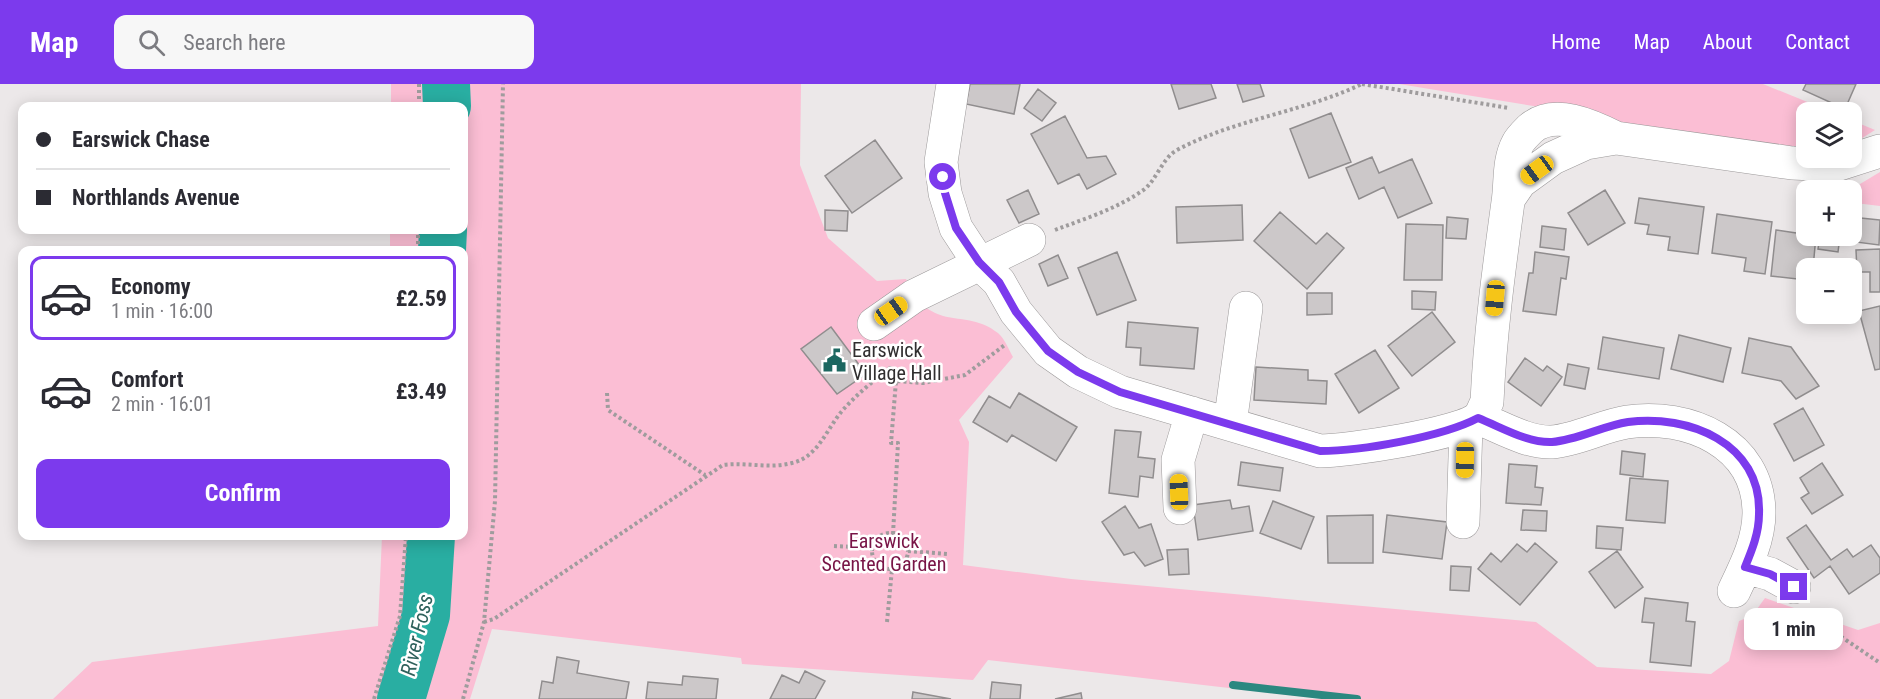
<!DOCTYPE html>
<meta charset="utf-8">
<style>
body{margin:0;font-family:"Roboto Condensed",sans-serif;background:#f7f7f7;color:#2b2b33;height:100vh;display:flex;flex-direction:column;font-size:22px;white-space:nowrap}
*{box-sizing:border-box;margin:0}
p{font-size:20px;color:#7c7c81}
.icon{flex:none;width:33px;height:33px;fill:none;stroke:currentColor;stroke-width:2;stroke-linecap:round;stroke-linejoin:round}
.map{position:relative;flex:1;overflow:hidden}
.side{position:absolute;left:18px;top:162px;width:450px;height:294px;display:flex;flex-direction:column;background:#fff;border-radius:12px;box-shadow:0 3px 15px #0003}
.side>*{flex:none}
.banner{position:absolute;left:18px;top:18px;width:450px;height:132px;border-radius:12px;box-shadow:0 3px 15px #0003;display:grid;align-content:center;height:132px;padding:0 18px;background:#fff}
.fabs{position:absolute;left:1796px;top:18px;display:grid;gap:12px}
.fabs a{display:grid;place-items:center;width:66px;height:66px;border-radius:12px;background:#fff;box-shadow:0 3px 15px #0003;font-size:30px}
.end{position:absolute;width:27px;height:27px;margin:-14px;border:8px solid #7c3aed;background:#fff;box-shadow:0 0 0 3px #fff}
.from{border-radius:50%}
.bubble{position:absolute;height:42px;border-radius:12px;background:#fff;box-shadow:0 3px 15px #0003;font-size:20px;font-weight:700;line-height:42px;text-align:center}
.car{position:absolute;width:18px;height:36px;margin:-18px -9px;border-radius:8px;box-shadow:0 0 4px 2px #0007;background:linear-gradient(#f5c518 24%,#345 0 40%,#f5c518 0 76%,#345 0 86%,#f5c518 0)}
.banner b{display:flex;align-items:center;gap:21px;height:57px;font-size:22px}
.banner b+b{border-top:2px solid #e1e1e2}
.banner i{width:15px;height:15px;background:#2b2b33}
ul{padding:10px 0 0;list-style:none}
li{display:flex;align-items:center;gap:18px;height:84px;margin:0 12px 9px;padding:0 6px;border:3px solid transparent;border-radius:12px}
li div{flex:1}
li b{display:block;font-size:22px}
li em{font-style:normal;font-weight:700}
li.on{border-color:#7c3aed}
li>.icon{width:54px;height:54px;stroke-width:1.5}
.cta{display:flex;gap:12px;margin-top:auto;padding:12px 18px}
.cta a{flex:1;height:69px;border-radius:12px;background:#7c3aed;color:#fff;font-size:24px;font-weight:700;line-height:69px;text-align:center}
header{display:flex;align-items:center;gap:36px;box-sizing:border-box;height:84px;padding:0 30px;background:#7c3aed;color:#fff}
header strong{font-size:28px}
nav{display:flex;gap:33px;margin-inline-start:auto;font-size:21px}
.search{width:420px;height:54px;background:#f7f7f7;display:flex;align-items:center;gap:15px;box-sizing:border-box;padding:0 21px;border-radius:12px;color:#7c7c81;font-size:22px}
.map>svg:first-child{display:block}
.green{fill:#fbbed4}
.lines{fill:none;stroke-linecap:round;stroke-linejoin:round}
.stream{stroke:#2b8880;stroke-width:8}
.river{stroke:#29aea2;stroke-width:48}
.building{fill:#ccc8c9;stroke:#908d8e;stroke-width:1.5}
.minor-casing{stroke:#9b9899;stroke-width:34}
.path{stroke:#9f9c9d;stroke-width:4;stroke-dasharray:3 3;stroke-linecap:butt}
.minor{stroke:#fff;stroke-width:33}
.route{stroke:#7c3aed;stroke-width:8}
.labels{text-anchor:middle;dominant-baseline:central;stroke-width:5;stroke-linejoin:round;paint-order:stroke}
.poi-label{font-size:20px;fill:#302e2f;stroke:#fff;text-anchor:start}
.park-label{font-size:20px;fill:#781446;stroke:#fff}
.water-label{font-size:21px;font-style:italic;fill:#2f625c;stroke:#fff}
</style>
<header>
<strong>Map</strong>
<div class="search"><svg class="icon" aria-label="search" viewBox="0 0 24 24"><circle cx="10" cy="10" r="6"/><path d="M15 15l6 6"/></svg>Search here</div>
<nav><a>Home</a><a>Map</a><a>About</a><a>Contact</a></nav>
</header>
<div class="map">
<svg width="1880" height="615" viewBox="0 0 1880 615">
<rect width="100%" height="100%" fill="#ece8e9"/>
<path class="green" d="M391,0H429L428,22H391Z
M463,0H801L800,81L828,154L877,197L906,195C932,252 964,222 998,249C1005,255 1009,266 1013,273L959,336L969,358L963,481L1071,495L1536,538L1597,583L1711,590L1729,577L1739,537L1752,532L1765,514L1858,546L1880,539V615H1323L988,576L973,596L742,580L741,574L492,545L470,615H414L440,535L448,452H464V166H460V146H464Z
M1399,0H1763L1832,28H1806V66L1611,43L1607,34Z
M1851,36L1875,46L1851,61Z
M1880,88V122L1855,119L1860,100Z
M390,146H426L425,166H390Z
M382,452H414L407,534L383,615H53L92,578L378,542Z"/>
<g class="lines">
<path class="stream" d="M426,531L437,532
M1233,601L1357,615"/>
<path class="river" d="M446,0L447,22
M442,166L443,146
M401,615L426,531L431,452"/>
</g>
<path class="building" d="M970,0H1020L1014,30L966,20Z
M1171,0H1211L1216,14L1179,25Z
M1237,0H1260L1264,12L1243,18Z
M1806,0H1856L1845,25L1803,6Z
M1038,5L1056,19L1042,37L1024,24Z
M1331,29L1351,78L1309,94L1290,45Z
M1065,32L1087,74L1106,72L1116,90L1087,105L1079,90L1058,100L1031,50Z
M875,56L902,94L852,129L825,92Z
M1372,73L1379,89L1412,75L1432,119L1398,134L1384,103L1359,115L1346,84Z
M1028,106L1039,130L1019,139L1007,116Z
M1605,106L1625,139L1588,161L1568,129Z
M1639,114L1704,123L1698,170L1668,166L1670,153L1647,150L1649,141L1635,139Z
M1242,121L1243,156L1177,159L1176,123Z
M825,126L848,127L847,147L825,146Z
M1280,128L1316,160L1327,149L1344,164L1307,205L1254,157Z
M1717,130L1772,138L1765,190L1744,187L1746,174L1712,169Z
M1447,133L1468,135L1466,155L1446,154Z
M1851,133L1880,136L1879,161L1848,157L1851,152Z
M1406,140L1443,141L1442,196H1404Z
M1542,142L1566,145L1564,166L1540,163Z
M1776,146L1816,152L1813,184H1806V196L1771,192Z
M1820,152H1840L1838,168L1818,165Z
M1880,165V208H1870V188H1857L1856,166Z
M1117,168L1136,216L1097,231L1078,184Z
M1535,168L1569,173L1566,195L1561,194L1556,231L1523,227L1529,189H1533Z
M1058,171L1068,194L1048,202L1039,180Z
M1412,207L1436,208L1435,226L1412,225Z
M1307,209H1332V230L1307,231Z
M1880,222V285L1875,286L1859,227Z
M1432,228L1455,258L1412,292L1388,262Z
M1128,238L1198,244L1194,285L1140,281L1141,264L1126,263Z
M831,243L866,290L837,310L801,265Z
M1679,251L1731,264L1723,298L1671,285Z
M1603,253L1664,264L1659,295L1598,285Z
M1749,254L1791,263L1819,302L1796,315L1781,297L1742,289Z
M1375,266L1399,304L1359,329L1335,290Z
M1525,274L1543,287L1547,282L1562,293L1541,322L1508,298Z
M1568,280L1589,284L1585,305L1564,301Z
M1256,283L1308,286V296L1327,297L1326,320L1254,316Z
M1019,309L1077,343L1056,377L1012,351L1007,358L973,338L989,312L1010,324Z
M1803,324L1824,361L1794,377L1774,340Z
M1115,346L1141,348L1138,373L1155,375L1153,394L1140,392L1138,413L1109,409Z
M1622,367L1645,370L1643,393L1620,390Z
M1241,378L1283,384L1280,407L1238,401Z
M1822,379L1843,411L1812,430L1801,414L1809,409L1800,394Z
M1509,380L1537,382L1535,403L1543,404L1541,421L1506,419Z
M1630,394L1668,397L1665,439L1626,436Z
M1230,416L1232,425L1249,422L1253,447L1198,456L1193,421Z
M1273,417L1314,433L1301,465L1260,449Z
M1125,422L1139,444L1151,440L1163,475L1145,482L1134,468L1124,471L1102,438Z
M1523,426L1547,427L1546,447L1521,446Z
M1373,431V479H1328L1327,432Z
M1387,431L1447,438L1442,475L1383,468Z
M1806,441L1831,476L1847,465L1853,473L1871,461L1880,474V489L1849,510L1830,482L1814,494L1787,454Z
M1597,442L1623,444L1621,466L1596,464Z
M1535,459L1557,478L1520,521L1478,485L1491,469L1501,478L1517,460L1527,468Z
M1188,465L1189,490L1169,491L1167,466Z
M1617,467L1643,503L1615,524L1589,488Z
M1451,482L1471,483L1469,507L1450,506Z
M1645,514L1688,519L1686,537L1695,538L1691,582L1650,578L1654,539L1642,538Z
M557,573L579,577L577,589L629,598L626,615H539L542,597L553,599Z
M805,587L825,597L815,615H770L782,591L799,599Z
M683,592L718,595L716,615H646L648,598L682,601Z
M992,598L1021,601L1020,615H990Z
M913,608L951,615H912Z
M1081,609L1082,615H1055Z"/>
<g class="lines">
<defs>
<path id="minor" d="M953,0L941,78L945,109L956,144L979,179L999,198L1016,228L1048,267L1078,288L1120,308L1320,367C1346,367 1461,350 1478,334C1482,331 1484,323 1487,318C1490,251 1499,184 1508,118C1511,99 1508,77 1518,59C1520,55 1526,49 1530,45C1554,24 1592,42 1616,54
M1509,114L1520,98L1553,74L1586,59L1616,54L1792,79L1836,81L1880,67
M874,240L914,212L1029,156
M1478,334C1501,343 1527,359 1552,358C1577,356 1602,342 1627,338C1688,329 1759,359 1759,429C1759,456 1746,482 1734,507
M1230,340L1246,224
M1180,424L1178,376L1192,329
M1463,438L1466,341
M1745,483L1770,490L1794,503"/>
</defs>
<use href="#minor" class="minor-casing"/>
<path class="path" d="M419,0V22
M1362,0L1509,24
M1055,146C1084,135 1116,125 1142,107C1156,98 1162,74 1177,66C1235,35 1303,28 1362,0
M418,166V146
M607,309L608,326L705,391
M872 467a18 18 0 1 1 36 0a18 18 0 1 1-36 0Z
M893,450L898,359H891L896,297
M834,462L873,464
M908,467L948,470
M1806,529L1880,579
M484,538L494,535L723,381C746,378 769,385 792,379C818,373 826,346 842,327C856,311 873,297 890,284L896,297L923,299L965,291L1006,260
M887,538L892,485
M374,615L400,532L406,452
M463,615L484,538L495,417L503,0"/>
<use href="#minor" class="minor"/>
</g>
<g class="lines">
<path class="route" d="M943,93L945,109L956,144L979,178L999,198L1016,228L1048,267L1078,288L1120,308L1320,367C1361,367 1442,353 1478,334C1501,343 1527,359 1552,358C1578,356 1602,342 1628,338C1688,330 1762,359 1759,430C1759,449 1752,466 1745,483L1770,490L1794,503"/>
</g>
<defs>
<symbol id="civic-bare" viewBox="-9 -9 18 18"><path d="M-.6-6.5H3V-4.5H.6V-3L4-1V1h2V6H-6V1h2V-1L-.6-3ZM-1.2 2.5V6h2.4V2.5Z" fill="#1c6760" stroke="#fff" stroke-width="2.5" paint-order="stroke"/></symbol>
</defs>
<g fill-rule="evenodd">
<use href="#civic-bare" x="818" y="260" width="33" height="33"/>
</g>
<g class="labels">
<g class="poi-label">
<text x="852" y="266">Earswick<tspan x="852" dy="23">Village Hall</tspan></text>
</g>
<g class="park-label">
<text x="884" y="457">Earswick<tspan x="884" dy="23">Scented Garden</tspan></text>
</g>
<g class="water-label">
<text transform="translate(417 551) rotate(-77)">River Foss</text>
</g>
</g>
</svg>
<div class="fabs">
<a><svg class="icon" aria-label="layers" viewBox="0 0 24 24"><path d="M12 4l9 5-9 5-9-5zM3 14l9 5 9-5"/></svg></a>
<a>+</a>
<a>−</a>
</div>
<i class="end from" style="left:943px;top:93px"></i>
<i class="end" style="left:1794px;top:503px"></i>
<div class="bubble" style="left:1744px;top:524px;width:99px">1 min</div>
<i class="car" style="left:1537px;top:86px;rotate:234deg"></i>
<i class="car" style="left:1495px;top:214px;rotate:185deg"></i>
<i class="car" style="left:891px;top:227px;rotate:55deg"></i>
<i class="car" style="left:1465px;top:376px;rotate:181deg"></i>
<i class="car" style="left:1179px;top:408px;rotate:358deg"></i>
<div class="banner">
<b><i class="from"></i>Earswick Chase</b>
<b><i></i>Northlands Avenue</b>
</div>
<section class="side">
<ul>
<li class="on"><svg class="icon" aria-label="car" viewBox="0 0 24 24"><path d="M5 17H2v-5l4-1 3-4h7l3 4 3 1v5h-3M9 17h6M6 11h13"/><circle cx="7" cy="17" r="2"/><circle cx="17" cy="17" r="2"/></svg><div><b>Economy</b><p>1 min · 16:00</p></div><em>£2.59</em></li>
<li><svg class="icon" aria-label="car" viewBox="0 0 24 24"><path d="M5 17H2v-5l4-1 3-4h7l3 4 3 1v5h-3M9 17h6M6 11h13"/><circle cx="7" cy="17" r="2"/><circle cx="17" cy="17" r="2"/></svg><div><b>Comfort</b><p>2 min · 16:01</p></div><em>£3.49</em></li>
</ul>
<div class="cta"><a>Confirm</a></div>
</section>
</div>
